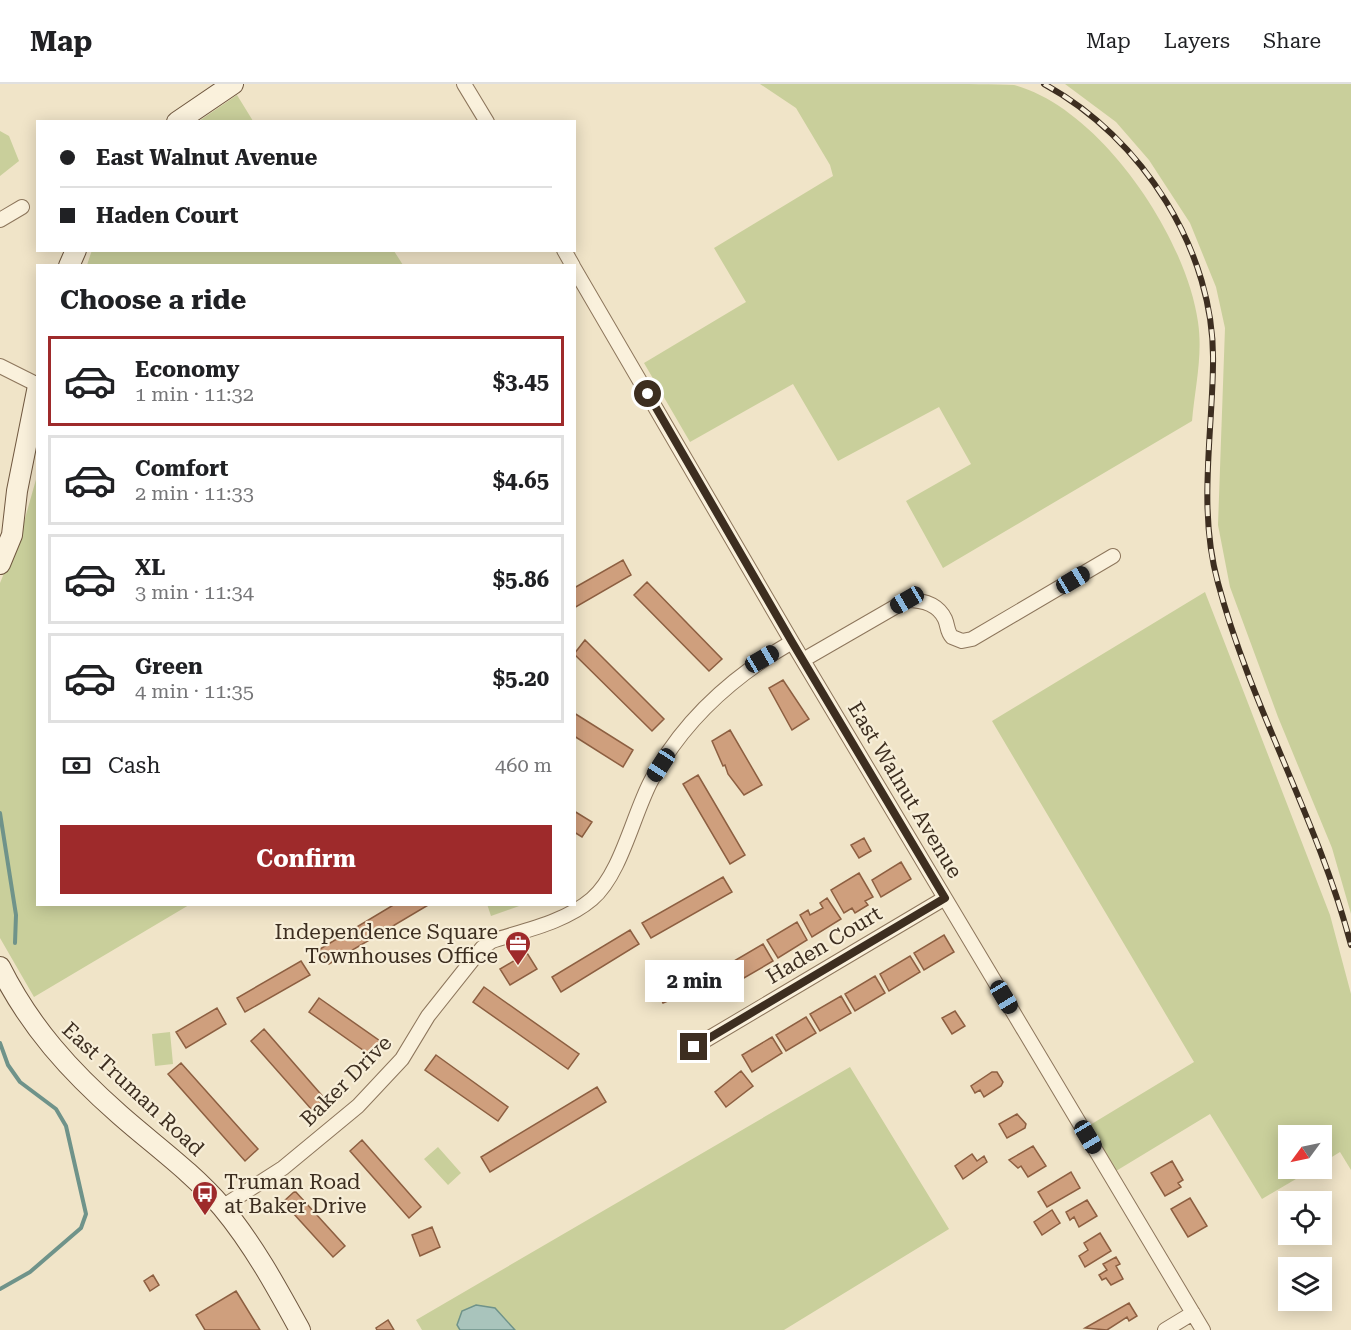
<!DOCTYPE html>
<meta charset="utf-8">
<style>
body{margin:0;font-family:"Roboto Serif",serif;background:#f2f2f2;color:#202124;height:100vh;display:flex;flex-direction:column;font-size:22px;white-space:nowrap}
*{box-sizing:border-box;margin:0}
p{font-size:20px;color:#757577}
.icon{flex:none;width:33px;height:33px;fill:none;stroke:currentColor;stroke-width:2;stroke-linecap:round;stroke-linejoin:round}
.map{position:relative;flex:1;overflow:hidden}
.details{position:absolute;left:36px;top:180px;width:540px;height:642px;display:flex;flex-direction:column;background:#fff;border-radius:0px;box-shadow:0 3px 15px #0003}
.details>*{flex:none}
.hud{position:absolute;left:36px;top:36px;width:540px;height:132px;border-radius:0px;box-shadow:0 3px 15px #0003;display:grid;align-content:center;height:132px;padding:0 24px;background:#fff}
.needle{width:39px;rotate:237deg}
.buttons{position:absolute;left:1278px;top:1041px;display:grid;gap:12px}
.buttons a{display:grid;place-items:center;width:54px;height:54px;border-radius:0px;background:#fff;box-shadow:0 3px 15px #0003;font-size:30px}
.end{position:absolute;width:27px;height:27px;margin:-14px;border:8px solid #3d2e20;background:#fff;box-shadow:0 0 0 3px #fff}
.from{border-radius:50%}
.bubble{position:absolute;height:42px;border-radius:0px;background:#fff;box-shadow:0 3px 15px #0003;font-size:20px;font-weight:700;line-height:42px;text-align:center}
.car{position:absolute;width:18px;height:36px;margin:-18px -9px;border-radius:8px;box-shadow:0 0 4px 2px #0007;background:linear-gradient(#222 24%,#8ab4d8 0 40%,#222 0 76%,#8ab4d8 0 86%,#222 0)}
.hud b{display:flex;align-items:center;gap:21px;height:57px;font-size:22px}
.hud b+b{border-top:2px solid #e0e0e0}
.hud i{width:15px;height:15px;background:#202124}
ul{padding:0;list-style:none}
li{display:flex;align-items:center;gap:18px;height:90px;margin:0 12px 9px;padding:0 12px;border:3px solid #e0e0e0;border-radius:0px}
li div{flex:1}
li b{display:block;font-size:22px}
li em{font-style:normal;font-weight:700}
li.active{border-color:#9e2a2b}
li>.icon{width:54px;height:54px;stroke-width:1.5}
h2{padding:0 24px;font-size:27px;line-height:72px}
.pay{display:flex;align-items:center;gap:15px;height:66px;padding:0 24px;font-size:22px}
.pay p{margin-inline-start:auto}
.primary-button{display:flex;gap:12px;margin-top:auto;padding:12px 24px}
.primary-button a{flex:1;height:69px;border-radius:0px;background:#9e2a2b;color:#fff;font-size:24px;font-weight:700;line-height:69px;text-align:center}
header{display:flex;align-items:center;gap:36px;box-sizing:border-box;height:84px;padding:0 30px;background:#fff;border-bottom:2px solid #e0e0e0}
header strong{font-size:28px}
nav{display:flex;gap:33px;margin-inline-start:auto;font-size:21px}
.map>svg:first-child{display:block}
.green{fill:#c9cf9b}
.water{fill:#a9c4bc;stroke:#6f938a;stroke-width:1.5}
.lines{fill:none;stroke-linecap:round;stroke-linejoin:round}
.stream{stroke:#6f938a;stroke-width:4}
.building{fill:#cf9f7d;stroke:#8d5f41;stroke-width:1.5}
.minor-casing{stroke:#8d765c;stroke-width:16}
.secondary-casing{stroke:#6f573f;stroke-width:22}
.minor{stroke:#faf1dc;stroke-width:14}
.secondary{stroke:#faf1dc;stroke-width:20}
.rail-casing{stroke:#3d2e20;stroke-width:6}
.rail{stroke:#f7eed8;stroke-width:4;stroke-dasharray:11;stroke-linecap:butt}
.route{stroke:#3d2e20;stroke-width:8}
.labels{text-anchor:middle;dominant-baseline:central;stroke-width:4.5;stroke-linejoin:round;paint-order:stroke}
.street-label{font-size:21px;fill:#3d2e20;stroke:#f7eed8}
.poi-label{font-size:21px;fill:#3d2e20;stroke:#f7eed8;text-anchor:end}
</style>
<header>
<strong>Map</strong>
<nav><a>Map</a><a>Layers</a><a>Share</a></nav>
</header>
<div class="map">
<svg width="1351" height="1246" viewBox="0 0 1351 1246">
<rect width="100%" height="100%" fill="#f0e4c8"/>
<path class="green" d="M760,0C820,0 881,0 941,0C962,0 995,0 1014,1C1100,24 1186,152 1198,238C1203,271 1195,303 1192,337L943,484L906,417L971,380L939,323L838,377L793,300L690,358L644,279L746,218L714,164L833,92L830,81L796,24Z
M1065,0H1351V830L1332,764L1278,633L1230,503L1218,441L1225,244L1216,203L1190,139L1149,76L1116,38Z
M237,11L253,37H199Z
M0,47L9,52L19,77L0,92Z
M92,166L394,167L403,181H87Z
M37,392L38,820L189,821L34,913L0,854V499L22,445Z
M1205,508L1330,831L1351,910V1086L1340,1068L1322,1079V1052H1288V1084L1313,1085L1262,1115L1210,1030L1116,1087L1090,1041L1194,978L992,637Z
M487,820H522V821L491,832Z
M170,948L173,980L155,982L152,950Z
M850,983L949,1145L784,1246H515L495,1224L457,1241L460,1246H422L416,1236Z
M438,1063L461,1089L448,1101L424,1075Z"/>
<path class="water" d="M476,1221L495,1224L515,1246H460L457,1241L462,1227Z"/>
<g class="lines">
<path class="stream" d="M0,729L16,831L15,859
M0,959L8,981L20,998L56,1025L66,1042L86,1130L81,1144L30,1188L0,1205"/>
</g>
<path class="building" d="M623,476L631,491L574,524V504Z
M647,498L722,575L709,587L634,511Z
M585,556L664,635L652,647L574,570Z
M783,596L809,635L792,646L769,604Z
M574,629L633,666L623,683L574,652Z
M730,646L762,701L744,711L728,690L725,681L723,682L712,657Z
M698,691L745,771L730,780L683,700Z
M574,727L592,738L582,753L574,748Z
M864,754L871,767L859,774L851,761Z
M901,778L911,795L881,813L872,796Z
M859,789L873,813L865,817L868,821L855,829L852,824L844,829L831,806Z
M723,793L732,808L651,854L642,839Z
M827,814L841,835L812,853L800,831L808,826L810,831L823,824L820,819Z
M395,820H430L329,880L320,865Z
M797,838L807,856L778,874L767,856Z
M630,846L639,860L561,908L552,893Z
M944,851L954,868L924,886L914,869Z
M763,860L773,877L744,894L734,877Z
M527,869L537,885L510,901L500,885Z
M910,872L920,888L889,907L880,890Z
M301,877L310,891L245,928L237,914Z
M728,881L738,897L709,914L700,897Z
M686,888L694,906L663,919L655,902Z
M875,892L885,909L855,927L845,910Z
M484,903L579,970L568,985L473,918Z
M841,912L851,929L820,947L810,930Z
M319,914L380,957L370,971L309,928Z
M217,924L226,940L186,964L176,948Z
M955,927L965,942L952,950L942,934Z
M806,933L816,949L786,967L776,951Z
M264,945L325,1015L312,1026L251,957Z
M772,953L782,969L752,988L742,971Z
M436,971L508,1023L498,1037L425,986Z
M181,979L258,1065L245,1077L168,990Z
M741,987L753,1002L726,1023L715,1008Z
M992,988H997L1003,998L1001,1002L984,1013L980,1006L975,1009L971,1002Z
M597,1003L606,1018L490,1088L481,1073Z
M1017,1030L1026,1040L1025,1044L1007,1054L999,1040Z
M362,1056L421,1123L409,1134L350,1067Z
M1033,1062L1046,1082L1028,1093L1021,1082L1018,1084L1009,1076Z
M972,1070L977,1077L984,1072L987,1078L963,1095L955,1082Z
M1172,1077L1183,1096L1178,1099L1181,1103L1165,1112L1151,1089Z
M1071,1088L1080,1104L1047,1123L1038,1108Z
M295,1107L345,1162L333,1173L283,1118Z
M1190,1114L1207,1142L1188,1153L1171,1125Z
M1087,1116L1097,1132L1079,1143L1074,1133L1070,1136L1066,1128Z
M1052,1126L1060,1139L1042,1151L1034,1138Z
M432,1143L440,1163L420,1172L412,1151Z
M1100,1149L1111,1167L1085,1183L1079,1172L1088,1166L1084,1159Z
M1116,1173L1120,1180L1116,1182L1123,1195L1111,1201L1106,1194L1102,1196L1099,1191L1107,1186L1103,1180Z
M153,1191L159,1201L150,1207L144,1197Z
M236,1207L260,1246H205L196,1231Z
M1129,1219L1137,1232L1129,1237L1127,1233L1107,1246L1085,1244Z
M388,1236L394,1246H377L376,1244Z"/>
<g class="lines">
<defs>
<path id="minor" d="M464,0L487,38
M0,136L22,123
M564,166L573,182
M574,184L792,558L1203,1246
M0,282L38,301
M803,576L907,516C922,516 938,520 945,535C948,542 947,548 952,553L962,557L972,555L1113,472
M694,963L945,814
M222,1123L283,1084L358,1022L402,975L428,932L482,864L492,857C526,846 565,838 592,815C621,790 633,731 651,697C683,636 733,592 792,558
M1165,1246L1193,1229"/>
<path id="secondary" d="M177,38L233,0
M69,182L76,166
M0,480L12,451L17,407L38,302
M0,883C30,943 70,987 120,1031C154,1061 192,1088 222,1123C253,1160 277,1204 300,1246"/>
</defs>
<use href="#minor" class="minor-casing"/>
<use href="#secondary" class="secondary-casing"/>
<use href="#minor" class="minor"/>
<use href="#secondary" class="secondary"/>
<defs>
<path id="rail" d="M1044,0C1142,53 1216,168 1213,281C1212,354 1198,427 1218,499C1251,623 1318,736 1351,861"/>
</defs>
<use href="#rail" class="rail-casing"/>
<use href="#rail" class="rail"/>
</g>
<g class="lines">
<path class="route" d="M648,310L792,558L945,814L694,963"/>
</g>
<defs>
<symbol id="office-pin" viewBox="-11 -11 22 30"><path d="M0 17L-7.5 6A9.5 9.5 0 1 1 7.5 6Z" fill="#9e2a2b" stroke="#f7eed8"/><path d="M-6-3h4V-5.5h4V-3h4V5H-6ZM-1-4.5V-3h2v-1.5ZM-6 0V1H6V0Z" fill="#fff"/></symbol>
<symbol id="bus-pin" viewBox="-11 -11 22 30"><path d="M0 17L-7.5 6A9.5 9.5 0 1 1 7.5 6Z" fill="#9e2a2b" stroke="#f7eed8"/><path d="M-5-6H5V4H4V6H2V4H-2V6H-4V4H-5ZM-3.5-4V0h7V-4ZM-3.5 1.2v1.5H-2V1.2ZM2 1.2v1.5H3.5V1.2Z" fill="#fff"/></symbol>
</defs>
<g fill-rule="evenodd">
<use href="#office-pin" x="503" y="845" width="30" height="40"/>
<use href="#bus-pin" x="190" y="1095" width="30" height="40"/>
</g>
<g class="labels">
<g class="street-label">
<text transform="translate(905 706) rotate(59)">East Walnut Avenue</text>
<text transform="translate(824 861) rotate(-31)">Haden Court</text>
<text transform="translate(346 997) rotate(-45)">Baker Drive</text>
<text transform="translate(133 1005) rotate(43)">East Truman Road</text>
</g>
<g class="poi-label">
<text x="498" y="848">Independence Square<tspan x="498" dy="24">Townhouses Office</tspan></text>
<text x="224" y="1098" text-anchor="start">Truman Road<tspan x="224" dy="24">at Baker Drive</tspan></text>
</g>
</g>
</svg>
<div class="buttons">
<a><svg class="needle" viewBox="-14 -14 28 28"><path d="M0-13l5 13h-10z" fill="#e53935"/><path d="M0 13l5-13h-10z" fill="#757577"/></svg></a>
<a><svg class="icon" aria-label="locate" viewBox="0 0 24 24"><circle cx="12" cy="12" r="6"/><path d="M12 2v4M12 18v4M2 12h4M18 12h4"/></svg></a>
<a><svg class="icon" aria-label="layers" viewBox="0 0 24 24"><path d="M12 4l9 5-9 5-9-5zM3 14l9 5 9-5"/></svg></a>
</div>
<i class="end from" style="left:648px;top:310px"></i>
<i class="end" style="left:694px;top:963px"></i>
<div class="bubble" style="left:645px;top:876px;width:99px">2 min</div>
<i class="car" style="left:1073px;top:496px;rotate:59deg"></i>
<i class="car" style="left:907px;top:516px;rotate:240deg"></i>
<i class="car" style="left:762px;top:575px;rotate:60deg"></i>
<i class="car" style="left:661px;top:681px;rotate:213deg"></i>
<i class="car" style="left:1004px;top:913px;rotate:149deg"></i>
<i class="car" style="left:1088px;top:1053px;rotate:149deg"></i>
<div class="hud">
<b><i class="from"></i>East Walnut Avenue</b>
<b><i></i>Haden Court</b>
</div>
<section class="details">
<h2>Choose a ride</h2>
<ul>
<li class="active"><svg class="icon" aria-label="car" viewBox="0 0 24 24"><path d="M5 17H2v-5l4-1 3-4h7l3 4 3 1v5h-3M9 17h6M6 11h13"/><circle cx="7" cy="17" r="2"/><circle cx="17" cy="17" r="2"/></svg><div><b>Economy</b><p>1 min · 11:32</p></div><em>$3.45</em></li>
<li><svg class="icon" aria-label="car" viewBox="0 0 24 24"><path d="M5 17H2v-5l4-1 3-4h7l3 4 3 1v5h-3M9 17h6M6 11h13"/><circle cx="7" cy="17" r="2"/><circle cx="17" cy="17" r="2"/></svg><div><b>Comfort</b><p>2 min · 11:33</p></div><em>$4.65</em></li>
<li><svg class="icon" aria-label="car" viewBox="0 0 24 24"><path d="M5 17H2v-5l4-1 3-4h7l3 4 3 1v5h-3M9 17h6M6 11h13"/><circle cx="7" cy="17" r="2"/><circle cx="17" cy="17" r="2"/></svg><div><b>XL</b><p>3 min · 11:34</p></div><em>$5.86</em></li>
<li><svg class="icon" aria-label="car" viewBox="0 0 24 24"><path d="M5 17H2v-5l4-1 3-4h7l3 4 3 1v5h-3M9 17h6M6 11h13"/><circle cx="7" cy="17" r="2"/><circle cx="17" cy="17" r="2"/></svg><div><b>Green</b><p>4 min · 11:35</p></div><em>$5.20</em></li>
</ul>
<div class="pay"><svg class="icon" aria-label="cash" viewBox="0 0 24 24"><path d="M3 7h18v10H3z"/><circle cx="12" cy="12" r="2"/></svg>Cash<p>460 m</p></div>
<div class="primary-button"><a>Confirm</a></div>
</section>
</div>
